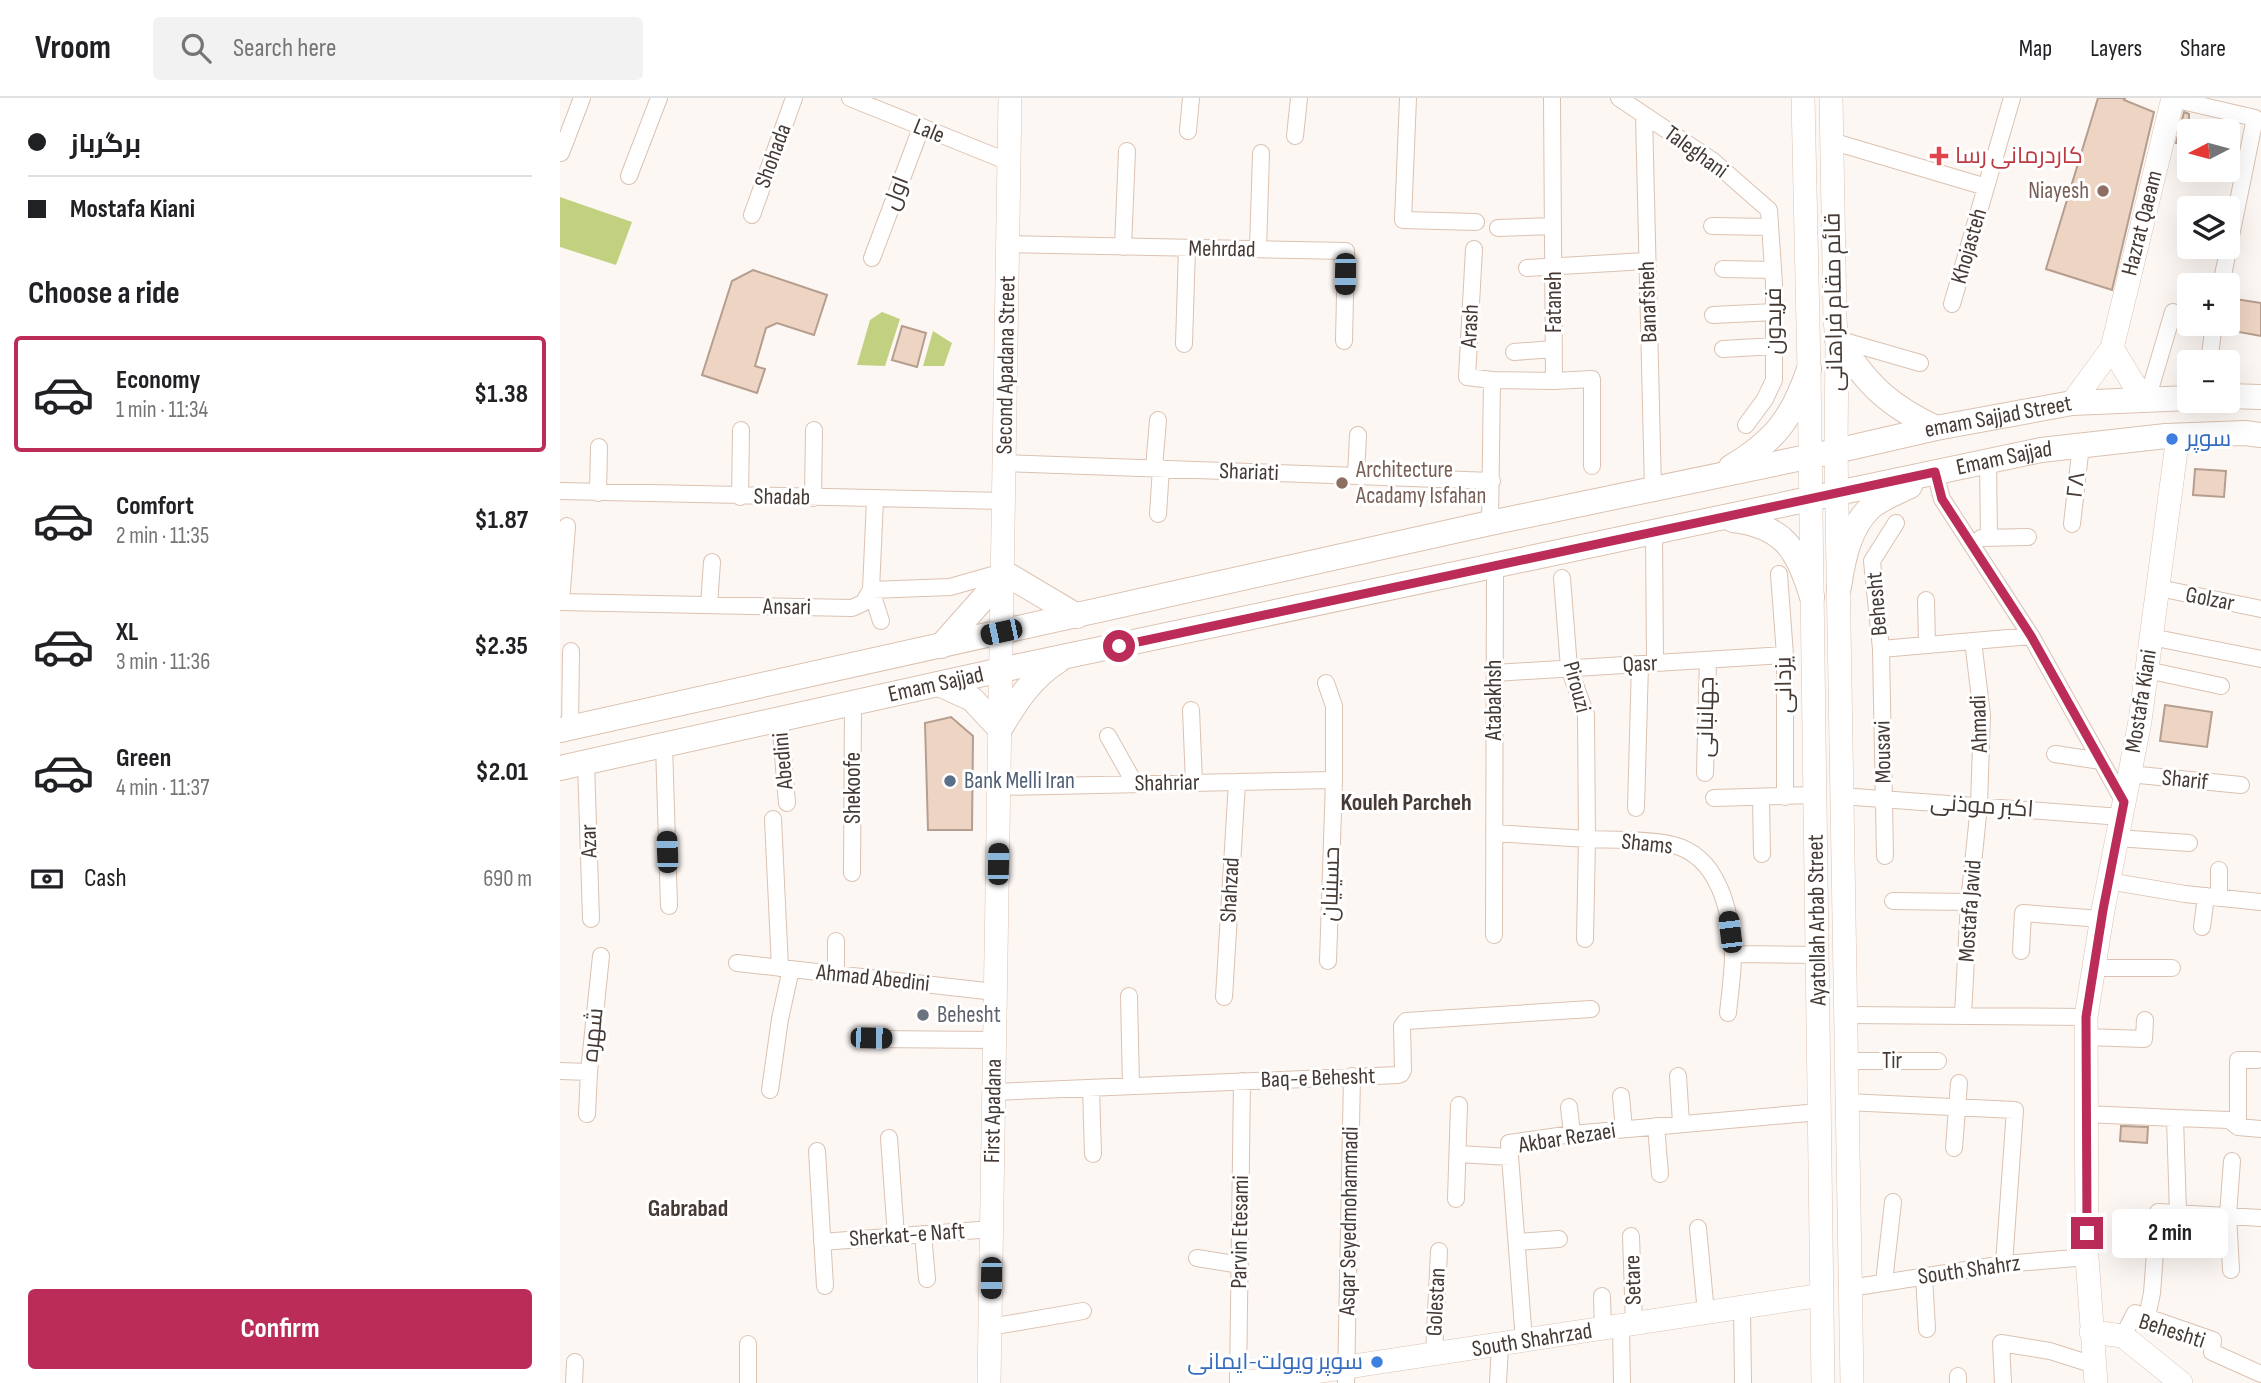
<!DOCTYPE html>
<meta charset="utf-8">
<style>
body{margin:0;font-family:"Sofia Sans Condensed",Cairo,sans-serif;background:#f2f2f2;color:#202124;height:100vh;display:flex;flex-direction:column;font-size:26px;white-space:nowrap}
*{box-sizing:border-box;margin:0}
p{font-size:23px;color:#757577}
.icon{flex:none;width:38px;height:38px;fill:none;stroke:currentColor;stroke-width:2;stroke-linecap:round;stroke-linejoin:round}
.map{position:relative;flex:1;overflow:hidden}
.side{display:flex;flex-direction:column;background:#fff;width:560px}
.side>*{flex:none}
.banner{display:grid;align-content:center;height:154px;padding:0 28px;background:#fff}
.needle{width:46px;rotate:264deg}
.fabs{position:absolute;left:1617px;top:21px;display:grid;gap:14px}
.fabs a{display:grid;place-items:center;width:63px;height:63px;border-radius:7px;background:#fff;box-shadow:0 7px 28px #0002;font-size:35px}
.end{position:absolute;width:32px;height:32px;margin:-16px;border:9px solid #bb2c59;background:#fff;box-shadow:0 0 0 4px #fff}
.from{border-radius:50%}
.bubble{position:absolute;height:49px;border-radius:7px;background:#fff;box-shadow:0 7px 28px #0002;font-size:23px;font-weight:700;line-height:49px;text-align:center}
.car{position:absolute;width:21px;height:42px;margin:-21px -10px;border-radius:9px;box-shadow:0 0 5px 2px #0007;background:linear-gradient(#222 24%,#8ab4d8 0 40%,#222 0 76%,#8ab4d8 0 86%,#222 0)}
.banner b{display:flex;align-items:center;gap:24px;height:66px;font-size:26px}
.banner b+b{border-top:2px solid #e0e0e0}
.banner i{width:18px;height:18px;background:#202124}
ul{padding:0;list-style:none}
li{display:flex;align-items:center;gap:21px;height:116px;margin:0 14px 10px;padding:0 14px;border:4px solid transparent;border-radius:7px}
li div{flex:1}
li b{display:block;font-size:26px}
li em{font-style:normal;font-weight:700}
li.on{border-color:#bb2c59}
li>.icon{width:63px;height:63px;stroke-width:1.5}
h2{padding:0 28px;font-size:32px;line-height:84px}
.pay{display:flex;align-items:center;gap:18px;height:77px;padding:0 28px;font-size:26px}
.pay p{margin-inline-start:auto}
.cta{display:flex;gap:14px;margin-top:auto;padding:14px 28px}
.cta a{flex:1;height:80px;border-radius:7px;background:#bb2c59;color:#fff;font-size:28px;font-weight:700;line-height:80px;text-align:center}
header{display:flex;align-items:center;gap:42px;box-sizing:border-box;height:98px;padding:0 35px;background:#fff;border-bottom:2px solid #e0e0e0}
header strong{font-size:33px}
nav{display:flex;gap:38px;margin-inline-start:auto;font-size:24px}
.search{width:490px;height:63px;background:#f2f2f2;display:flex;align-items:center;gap:18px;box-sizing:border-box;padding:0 24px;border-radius:7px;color:#757577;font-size:26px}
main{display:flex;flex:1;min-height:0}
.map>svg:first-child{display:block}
.green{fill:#c2d180}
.building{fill:#eed5c3;stroke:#b69e8e;stroke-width:2}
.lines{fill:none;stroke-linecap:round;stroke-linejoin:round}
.street-casing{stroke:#dbc2b1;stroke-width:18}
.secondary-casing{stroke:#dbc2b1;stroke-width:24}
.primary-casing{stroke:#dbc2b1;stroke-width:26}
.street{stroke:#fff;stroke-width:16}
.secondary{stroke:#fff;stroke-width:23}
.primary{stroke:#fff;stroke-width:24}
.route{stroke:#bb2c59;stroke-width:9}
.health-dot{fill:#e0444e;stroke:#fff;stroke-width:2.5}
.education-dot{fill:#8d6e63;stroke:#fff;stroke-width:2.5}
.shop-dot{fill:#3f7fe0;stroke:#fff;stroke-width:2.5}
.service-dot{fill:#5c6f8a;stroke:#fff;stroke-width:2.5}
.worship-dot{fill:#6b7280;stroke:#fff;stroke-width:2.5}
.labels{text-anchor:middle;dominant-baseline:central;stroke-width:6;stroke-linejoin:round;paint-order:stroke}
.street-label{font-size:23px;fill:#453a34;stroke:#fff}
.health-label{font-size:23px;fill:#be3a42;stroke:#fff;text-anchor:start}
.education-label{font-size:23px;fill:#785e54;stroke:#fff;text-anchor:end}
.shop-label{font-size:23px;fill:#366cbe;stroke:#fff;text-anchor:start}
.service-label{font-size:23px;fill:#4e5e75;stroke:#fff;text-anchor:start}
.worship-label{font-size:23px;fill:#5b616d;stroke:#fff;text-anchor:start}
.neighbourhood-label{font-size:24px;font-weight:bold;fill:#453a34;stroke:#fff}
</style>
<header>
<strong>Vroom</strong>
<div class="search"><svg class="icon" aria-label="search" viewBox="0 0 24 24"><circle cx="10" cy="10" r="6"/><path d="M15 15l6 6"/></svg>Search here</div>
<nav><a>Map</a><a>Layers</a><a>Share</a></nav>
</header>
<main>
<section class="side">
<div class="banner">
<b><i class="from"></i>برگرباز</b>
<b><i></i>Mostafa Kiani</b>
</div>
<h2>Choose a ride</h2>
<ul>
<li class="on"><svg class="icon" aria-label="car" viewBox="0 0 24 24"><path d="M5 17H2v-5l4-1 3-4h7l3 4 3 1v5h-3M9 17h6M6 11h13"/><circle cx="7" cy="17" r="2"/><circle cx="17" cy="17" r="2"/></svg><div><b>Economy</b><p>1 min · 11:34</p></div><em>$1.38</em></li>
<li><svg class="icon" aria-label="car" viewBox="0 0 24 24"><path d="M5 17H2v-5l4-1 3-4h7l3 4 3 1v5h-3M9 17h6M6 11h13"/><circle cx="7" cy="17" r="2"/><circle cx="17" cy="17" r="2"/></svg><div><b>Comfort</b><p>2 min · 11:35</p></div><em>$1.87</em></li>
<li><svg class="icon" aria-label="car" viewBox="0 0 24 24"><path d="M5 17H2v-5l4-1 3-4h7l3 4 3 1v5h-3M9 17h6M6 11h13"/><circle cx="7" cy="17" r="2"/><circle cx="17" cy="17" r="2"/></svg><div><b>XL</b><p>3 min · 11:36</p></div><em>$2.35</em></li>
<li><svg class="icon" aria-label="car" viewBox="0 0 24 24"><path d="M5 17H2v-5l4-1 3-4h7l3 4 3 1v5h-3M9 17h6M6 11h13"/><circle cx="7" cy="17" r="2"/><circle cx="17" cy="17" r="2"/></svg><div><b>Green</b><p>4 min · 11:37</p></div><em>$2.01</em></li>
</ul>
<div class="pay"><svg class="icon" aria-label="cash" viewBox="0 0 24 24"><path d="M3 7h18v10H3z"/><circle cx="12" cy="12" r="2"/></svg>Cash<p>690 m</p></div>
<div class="cta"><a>Confirm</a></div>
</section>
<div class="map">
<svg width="1701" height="1285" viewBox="0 0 1701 1285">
<rect width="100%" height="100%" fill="#fdf7f4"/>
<path class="green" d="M0,99L72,124L56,167L0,149Z
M322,214L340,221L325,268L297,267L310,222Z
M373,233L392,245L384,268H363Z"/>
<path class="building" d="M1538,0H1565L1564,2L1594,14L1552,192L1486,171Z
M1624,14L1629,16V48L1616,45Z
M193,172L267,197L254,237L217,225L206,230L195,268L205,271L197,295L142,277L172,183Z
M1669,200L1701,205V238L1668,232Z
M342,228L366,235L357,269L332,262Z
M1635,371L1666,373L1664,399L1633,397Z
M1605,607L1652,614L1647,649L1600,643Z
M391,619L413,638L412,732H368L365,625Z
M1561,1028L1588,1029L1587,1045L1560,1043Z"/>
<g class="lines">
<defs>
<path id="street" d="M290,0L449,64
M848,0L843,122L916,124
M992,0L994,283L1032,281V368
M1059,0L1153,63L1209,112L1214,185V282L1205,301L1186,327
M1613,1L1695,20L1661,187
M1084,17L1093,391
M628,33L631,0
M735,38L739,0
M1271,43L1426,89
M1,55L22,0
M69,78L99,0
M192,117L234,0
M1152,128L1210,129
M938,130L993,128
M448,146L786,153L784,243
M563,149L567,53
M698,151L701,55
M914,151L907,279L932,282L930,425
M312,160L361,30
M967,170L1086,163
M1163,171L1213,172
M1392,206L1452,0
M1153,217L1214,214
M1277,241L1360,265
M624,246L627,150
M1163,251L1215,248
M954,254L994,251
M1649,264L1654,226
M932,282L994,283
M1587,302L1613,214
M1428,363L1429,439
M445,365L932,383
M594,370L598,322
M1375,374L1382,401L1471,538L1564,704
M796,378L798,337
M0,393L444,403
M38,395L39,349
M180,399L181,332
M253,400L254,332
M315,401L311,492L321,523
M598,416L601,370
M1512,426L1521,347
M1094,435L1095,565
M1421,440L1468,439
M1219,476L1225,557V699
M1599,490L1701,511
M1366,502L1367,547
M0,504L292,510L303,505L311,492L390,489L443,474
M1,504L7,428
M149,507L152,464
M1591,539L1701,561
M1321,551L1471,538
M1587,572L1661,588
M935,575L1225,557
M766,585L774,608V682L768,863
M631,612L634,685
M220,622L227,705
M10,630L11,553
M548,638L575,686
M104,647L109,808
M1495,656L1541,663
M26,664L31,821
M1145,675L1148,562
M1569,676L1681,687
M439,689L774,682
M1282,698L1561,719
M1154,700L1255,697
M1201,700L1202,756
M1076,710L1080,566
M213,721L220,870
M934,735L1027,741L1026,617L1009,570L1002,480
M1557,740L1629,745
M1325,758L1321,551L1312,463L1336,425
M292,775L293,605
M1548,783L1625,796L1701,804
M1659,800V772
M1333,803L1409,804
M1642,829L1646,798
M934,837L935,469
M1025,841L1027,741C1051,742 1091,741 1113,747C1159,758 1171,814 1173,856C1173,875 1170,895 1168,915
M276,843V876
M1461,853L1463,815L1541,821
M1173,856L1257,857
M177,865L435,894
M1534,870H1612
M569,898L571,988
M664,899L677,684
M1286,917L1526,919
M1403,917L1409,804L1419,708L1422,617L1413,543
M1526,939L1584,941L1585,922
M311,941L435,942
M1286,963H1378
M0,973L29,974
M1118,978L1121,1025
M531,990L533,1056
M210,992L220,921L231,871
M434,994L838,977L841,976L843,972L842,928L846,923L1031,911
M1061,998L1064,1031
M1287,1004L1455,1012L1444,1166
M1009,1009L1012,1036
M27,1016L29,974L41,858
M1525,1016L1615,1020
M1096,1028L1100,1076
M1678,1029V962H1697
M329,1040L336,1138
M1394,1050L1399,985
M257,1053L265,1188
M898,1056L950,1059
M896,1101L899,1007
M1618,1115L1615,1020L1669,1022L1678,1029L1701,1031
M1138,1130L1146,1215
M363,1136L367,1181
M1071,1138L1074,1226
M262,1144L432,1131
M957,1144L999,1141
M637,1160L680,1167
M1671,1172L1668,1117L1672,1063
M1364,1178L1367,1231
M1324,1184L1333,1104
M1290,1190L1444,1166L1527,1159
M1042,1198L1043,1231
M1182,1209L1183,1285
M1587,1219L1592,1195L1598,1114L1701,1120
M1061,1228L1062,1285
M430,1229L523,1213
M1563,1238L1575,1215L1653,1242L1652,1254L1701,1276
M964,1243L949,1045L1012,1036L1259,1014
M874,1256L879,1153
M1398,1278V1285
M14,1285L15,1264
M188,1285V1246
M678,1285L682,983
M786,1285L792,978
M938,1285L940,1247
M1443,1285L1441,1245L1490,1253L1534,1267"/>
<path id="secondary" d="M1243,0L1249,271L1263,1285
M1271,0L1275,222L1277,241L1276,353L1292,1285
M1552,250L1573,285L1587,302
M1512,305L1552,250L1613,0
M1531,1234L1563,1238L1621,1285
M429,1285L450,0
M682,1285L1262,1197
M1536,1285L1527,1159L1526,919L1543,812L1580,623L1618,338"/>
<g id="primary">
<path d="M1277,241C1308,287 1326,306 1376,330"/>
<path d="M1668,298L1701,299"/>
<path d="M1171,369C1215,343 1233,319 1249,271"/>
<path d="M1173,422C1224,428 1238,452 1252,499"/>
<path d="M1279,489C1283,462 1289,429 1311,409C1322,400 1338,394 1350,388"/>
<path d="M381,548L428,495L443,474L517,518"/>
<path d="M379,586L412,601L440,631C456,604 471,580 498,563"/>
<path id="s1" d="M0,632L930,425L1276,353L1376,330L1512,305L1629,300"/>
<path id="s2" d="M0,670L441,572L1481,352L1606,338L1685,335L1701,337"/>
</g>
</defs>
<use href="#street" class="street-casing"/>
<use href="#secondary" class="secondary-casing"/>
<use href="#primary" class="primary-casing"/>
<use href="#street" class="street"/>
<use href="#secondary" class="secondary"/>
<use href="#primary" class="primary"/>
</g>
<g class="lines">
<path class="route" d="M559,548L1375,374L1382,401L1471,538L1564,704L1543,812L1526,919L1527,1135"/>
</g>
<path class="health-dot" d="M1375.5 47.5h7v7h7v7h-7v7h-7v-7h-7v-7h7z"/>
<g class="education-dot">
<circle cx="1543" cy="93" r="7"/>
<circle cx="782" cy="385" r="7"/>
</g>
<g class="shop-dot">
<circle cx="1612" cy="341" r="7"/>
<circle cx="817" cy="1264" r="7"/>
</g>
<circle class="service-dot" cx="390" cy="683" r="7"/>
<circle class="worship-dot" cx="363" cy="917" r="7"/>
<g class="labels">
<g class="street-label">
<text transform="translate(369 33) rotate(22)">Lale</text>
<text transform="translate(1136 54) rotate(36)">Taleghani</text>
<text transform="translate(213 58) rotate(-70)">Shohada</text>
<text transform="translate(336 95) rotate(-69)">اول</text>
<text transform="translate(1582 125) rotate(-76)">Hazrat Qaeam</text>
<text transform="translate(1409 148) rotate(-74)">Khojasteh</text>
<text transform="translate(662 151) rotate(1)">Mehrdad</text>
<text transform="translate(994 204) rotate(-90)">Fataneh</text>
<text transform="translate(1088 204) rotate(-92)">Banafsheh</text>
<text transform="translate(1274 204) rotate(-91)">قائم مقام فراهانی</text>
<text transform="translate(1214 223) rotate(-90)">فریدون</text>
<text transform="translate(910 228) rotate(-87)">Arash</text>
<text transform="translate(446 267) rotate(-89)">Second Apadana Street</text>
<text stroke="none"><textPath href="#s1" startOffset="1472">emam Sajjad Street</textPath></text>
<text stroke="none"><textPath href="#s2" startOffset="1477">Emam Sajjad</textPath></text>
<text transform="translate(689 374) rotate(2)">Shariati</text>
<text transform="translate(1516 387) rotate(-83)">۲۸</text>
<text transform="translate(222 399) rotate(1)">Shadab</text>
<text transform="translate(1650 501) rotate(11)">Golzar</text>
<text transform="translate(1317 506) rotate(-95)">Behesht</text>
<text transform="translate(227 509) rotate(1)">Ansari</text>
<text transform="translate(1080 566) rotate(-3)">Qasr</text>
<text stroke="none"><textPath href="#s2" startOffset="385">Emam Sajjad</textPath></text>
<text transform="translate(1224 587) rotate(-91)">یزدانی</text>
<text transform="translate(1017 589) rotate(75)">Pirouzi</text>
<text transform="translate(934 602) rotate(-90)">Atabakhsh</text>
<text transform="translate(1581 603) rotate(-81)">Mostafa Kiani</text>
<text transform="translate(1146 619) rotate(-89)">جهانبانی</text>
<text transform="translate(1419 626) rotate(-92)">Ahmadi</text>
<text transform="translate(1323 654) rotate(-91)">Mousavi</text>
<text transform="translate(223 663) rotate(-95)">Abedini</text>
<text transform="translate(1625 682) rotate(6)">Sharif</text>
<text transform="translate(607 685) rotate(-1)">Shahriar</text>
<text transform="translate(293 690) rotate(-90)">Shekoofe</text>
<text transform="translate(1422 708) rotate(4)">اکبر موذنی</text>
<text transform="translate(29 743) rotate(-92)">Azar</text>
<text transform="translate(1087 746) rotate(6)">Shams</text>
<text transform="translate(771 786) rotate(-88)">حسینیان</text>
<text transform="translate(670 792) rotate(-87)">Shahzad</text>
<text transform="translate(1410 813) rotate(-86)">Mostafa Javid</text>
<text transform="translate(1257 822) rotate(-91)">Ayatollah Arbab Street</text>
<text transform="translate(313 880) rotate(6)">Ahmad Abedini</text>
<text transform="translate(33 937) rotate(-84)">شهره</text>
<text x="1332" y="963">Tir</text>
<text transform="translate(758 980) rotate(-2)">Baq-e Behesht</text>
<text transform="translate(433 1013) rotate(-89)">First Apadana</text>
<text transform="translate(1007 1040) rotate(-9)">Akbar Rezaei</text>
<text transform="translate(789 1123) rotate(-89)">Asqar Seyedmohammadi</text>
<text transform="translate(680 1134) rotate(-89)">Parvin Etesami</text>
<text transform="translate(347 1137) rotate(-4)">Sherkat-e Naft</text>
<text transform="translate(1409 1172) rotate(-8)">South Shahrz</text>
<text transform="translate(1073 1182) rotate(-92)">Setare</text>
<text transform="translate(876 1204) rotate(-87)">Golestan</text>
<text transform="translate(1612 1233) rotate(18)">Beheshti</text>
<text transform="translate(972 1242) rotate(-9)">South Shahrzad</text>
</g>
<g class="health-label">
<text x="1395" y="58">کاردرمانی رسا</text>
</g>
<g class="education-label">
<text x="1529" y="93">Niayesh</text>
<text x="796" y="372" text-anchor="start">Architecture<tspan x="796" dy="26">Acadamy Isfahan</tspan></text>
</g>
<g class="shop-label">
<text x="1626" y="341">سوپر</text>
<text x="803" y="1264" text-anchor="end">سوپر ویولت-ایمانی</text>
</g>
<g class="service-label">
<text x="404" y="683">Bank Melli Iran</text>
</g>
<g class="worship-label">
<text x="377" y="917">Behesht</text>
</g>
<g class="neighbourhood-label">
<text x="846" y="704">Kouleh Parcheh</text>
<text x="128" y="1110">Gabrabad</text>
</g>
</g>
</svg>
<div class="fabs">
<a><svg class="needle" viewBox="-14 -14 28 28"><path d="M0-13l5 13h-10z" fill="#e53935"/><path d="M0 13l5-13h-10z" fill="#757577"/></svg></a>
<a><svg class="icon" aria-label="layers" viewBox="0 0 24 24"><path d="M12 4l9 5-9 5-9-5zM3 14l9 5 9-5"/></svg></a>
<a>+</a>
<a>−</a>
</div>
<i class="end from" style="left:559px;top:548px"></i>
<i class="end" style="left:1527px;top:1135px"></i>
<div class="bubble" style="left:1552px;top:1111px;width:116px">2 min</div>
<i class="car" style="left:785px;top:176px;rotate:181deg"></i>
<i class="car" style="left:441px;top:534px;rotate:258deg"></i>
<i class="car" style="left:107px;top:754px;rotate:358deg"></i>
<i class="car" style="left:438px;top:766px;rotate:1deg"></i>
<i class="car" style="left:1170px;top:834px;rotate:353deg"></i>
<i class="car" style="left:311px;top:940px;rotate:91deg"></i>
<i class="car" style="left:431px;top:1180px;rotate:181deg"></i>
</div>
</main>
